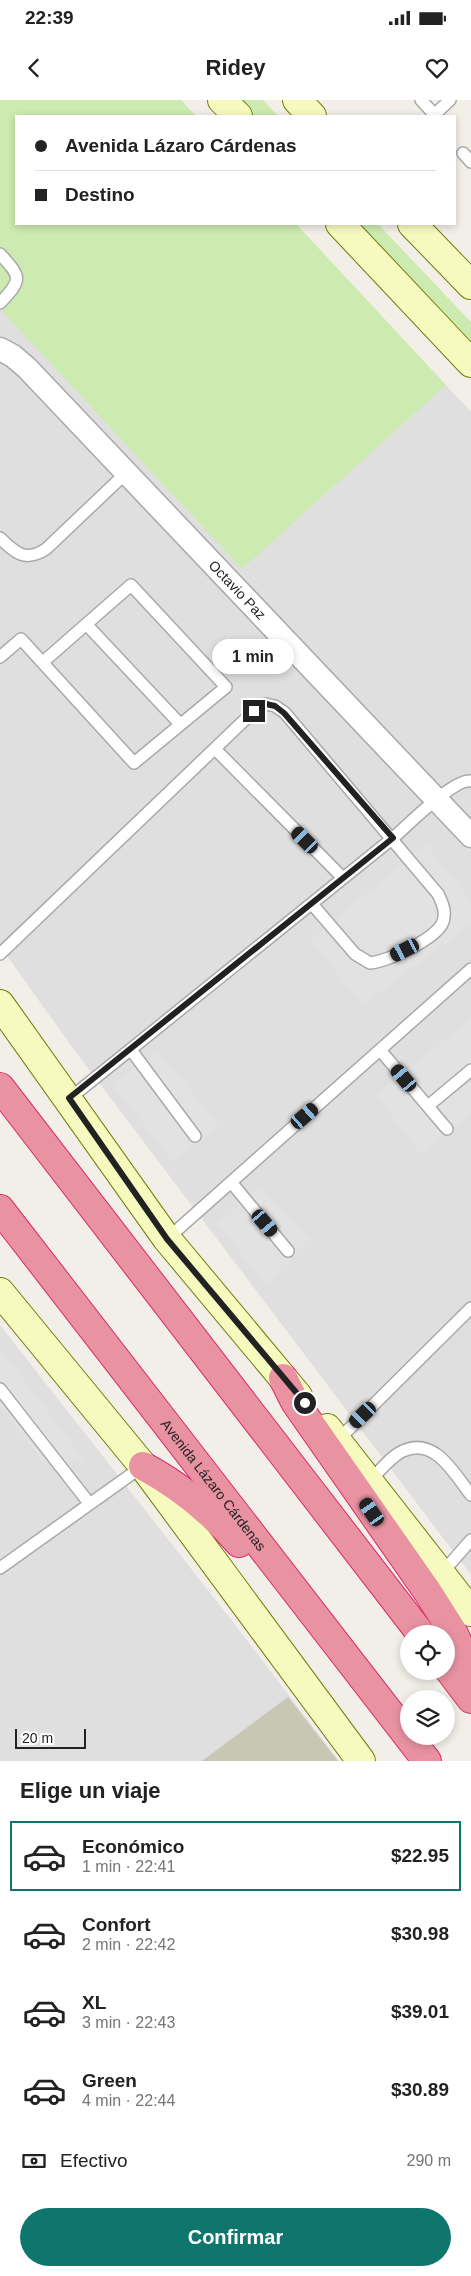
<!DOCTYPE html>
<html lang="es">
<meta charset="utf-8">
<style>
body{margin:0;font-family:Arial,sans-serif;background:#f2f2f2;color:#222;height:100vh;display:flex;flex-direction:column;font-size:19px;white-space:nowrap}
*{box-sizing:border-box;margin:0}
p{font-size:16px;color:#767676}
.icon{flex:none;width:28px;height:28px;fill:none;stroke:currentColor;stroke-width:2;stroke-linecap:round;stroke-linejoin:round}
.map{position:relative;height:1661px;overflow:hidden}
.drawer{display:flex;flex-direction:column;background:#fff;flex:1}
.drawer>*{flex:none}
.top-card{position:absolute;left:15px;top:15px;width:441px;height:110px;border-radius:0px;box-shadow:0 2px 8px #0003;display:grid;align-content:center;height:110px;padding:0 20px;background:#fff}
.controls{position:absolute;left:400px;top:1525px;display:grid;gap:10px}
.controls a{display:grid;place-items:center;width:55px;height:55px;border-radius:50%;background:#fff;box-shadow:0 2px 8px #0003;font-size:25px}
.scale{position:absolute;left:15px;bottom:12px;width:71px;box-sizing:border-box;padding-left:5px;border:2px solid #222;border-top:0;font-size:14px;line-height:18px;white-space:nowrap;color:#222;-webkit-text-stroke:4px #fff;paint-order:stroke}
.end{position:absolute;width:22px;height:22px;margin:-11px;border:6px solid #222;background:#fff;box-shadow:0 0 0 2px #fff}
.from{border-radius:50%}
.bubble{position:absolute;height:35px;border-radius:18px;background:#fff;box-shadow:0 2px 8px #0003;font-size:16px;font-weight:700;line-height:35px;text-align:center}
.car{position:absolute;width:15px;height:30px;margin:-15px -8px;border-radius:6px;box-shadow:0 0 4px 1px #0007;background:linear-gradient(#222 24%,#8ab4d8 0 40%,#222 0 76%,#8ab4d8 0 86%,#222 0)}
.top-card b{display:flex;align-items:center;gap:18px;height:48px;font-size:19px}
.top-card b+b{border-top:1px solid #e0e0e0}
.top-card i{width:12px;height:12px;background:#222}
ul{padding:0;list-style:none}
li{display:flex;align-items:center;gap:15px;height:70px;margin:0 10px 8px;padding:0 10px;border:2px solid transparent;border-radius:0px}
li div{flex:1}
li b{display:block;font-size:19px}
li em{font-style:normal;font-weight:700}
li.on{border-color:#0f766e}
li>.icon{width:45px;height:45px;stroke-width:1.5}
h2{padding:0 20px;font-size:22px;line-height:60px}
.pay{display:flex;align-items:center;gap:12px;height:55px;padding:0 20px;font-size:19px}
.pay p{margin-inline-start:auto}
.button{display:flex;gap:10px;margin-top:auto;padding:10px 20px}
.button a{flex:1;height:58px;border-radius:30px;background:#0f766e;color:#fff;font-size:20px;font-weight:700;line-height:58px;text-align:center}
.status{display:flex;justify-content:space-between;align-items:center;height:35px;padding:0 25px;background:#fff;direction:ltr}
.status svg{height:14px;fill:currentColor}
header{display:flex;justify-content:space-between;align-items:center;height:65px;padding:0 20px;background:#fff;font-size:22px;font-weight:700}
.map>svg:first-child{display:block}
.residential{fill:#e0dfdf}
.construction{fill:#c7c7b4}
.grass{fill:#cdebb0}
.parking{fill:#e2e2e2}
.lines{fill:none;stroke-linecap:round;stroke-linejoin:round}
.lane-casing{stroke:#a9a9a9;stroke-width:14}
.street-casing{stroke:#a9a9a9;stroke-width:25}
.secondary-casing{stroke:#707d05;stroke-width:30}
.highway-casing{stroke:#dc2a67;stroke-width:30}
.lane{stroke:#fff;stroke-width:11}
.street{stroke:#fff;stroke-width:22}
.secondary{stroke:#f7fabf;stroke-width:28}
.highway{stroke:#e892a2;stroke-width:28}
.route{stroke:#222;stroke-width:6}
.labels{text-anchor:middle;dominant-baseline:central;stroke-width:4;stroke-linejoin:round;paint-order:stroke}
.street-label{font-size:14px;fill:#222;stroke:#fff}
</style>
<div class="status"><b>22:39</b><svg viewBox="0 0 49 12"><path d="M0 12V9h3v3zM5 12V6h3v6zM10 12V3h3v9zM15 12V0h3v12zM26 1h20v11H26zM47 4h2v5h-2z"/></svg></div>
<header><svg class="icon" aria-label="back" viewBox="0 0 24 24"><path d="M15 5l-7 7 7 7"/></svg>Ridey<svg class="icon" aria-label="heart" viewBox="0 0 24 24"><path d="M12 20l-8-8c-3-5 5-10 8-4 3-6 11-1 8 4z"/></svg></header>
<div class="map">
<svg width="471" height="1661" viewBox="0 0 471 1661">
<rect width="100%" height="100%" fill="#f2efe9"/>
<path class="residential" d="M0,0H181L196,16H16V124H296L471,312V1475L72,947L0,846Z
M0,1225L236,1526L339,1661H0Z"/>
<path class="construction" d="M288,1597L338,1661H202Z"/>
<path class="grass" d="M0,0H181L196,16H16V124H296L446,285L242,469L0,209Z
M236,0H263L278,16H252Z
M353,124H378L471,222V249Z"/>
<path class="parking" d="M426,744L471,802V824L363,905L311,840Z
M471,919V1012L422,1055L376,995Z
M158,952L219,1024L173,1062L112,984Z
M260,1088L309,1139L265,1184L218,1124Z
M0,1249L84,1360L45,1364L0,1305Z"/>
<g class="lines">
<defs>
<path id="lane" d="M421,0L434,14
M433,16L450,0
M463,53L471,62
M0,154C21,177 23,179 0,203
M0,438C16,454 26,462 46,449L126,373
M86,524L180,624
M0,557L21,539L134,663L226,587L131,485L43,562
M215,649L343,778
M0,854L254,611L266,604L275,606L285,613L438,794C443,804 447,814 442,824C433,840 388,861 370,863L355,854L312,804
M131,950L195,1036
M380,950L447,1029
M69,999L393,738C407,726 454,678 471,681
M428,1006L471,970
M231,1082L288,1151
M167,1139L471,869
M0,1289L89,1403
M338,1340L471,1208
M369,1382C379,1372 391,1356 403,1351C435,1336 455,1375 471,1395
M0,1468L143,1366
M442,1473L471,1440"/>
<g id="street">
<path id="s1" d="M0,249L13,256L27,268L471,736"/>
</g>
<path id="secondary" d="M222,0L238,16
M297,0L312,16
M340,124L471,263
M412,124L471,185
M0,904L167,1139L298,1296
M0,1192L143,1366L361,1661
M327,1328L471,1512"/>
<g id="highway">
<path d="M0,987L421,1534"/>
<path id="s2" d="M0,1109L427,1661"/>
<path d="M283,1278L295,1302L427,1491L453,1532L471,1570"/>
<path d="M143,1366C180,1386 211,1411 239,1443"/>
<path d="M446,1566L471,1599"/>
</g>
</defs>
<use href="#lane" class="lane-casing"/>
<use href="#street" class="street-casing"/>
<use href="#secondary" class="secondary-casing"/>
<use href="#highway" class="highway-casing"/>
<use href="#lane" class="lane"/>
<use href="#street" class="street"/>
<use href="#secondary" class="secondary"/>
<use href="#highway" class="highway"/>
</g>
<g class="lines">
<path class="route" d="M254,611L266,604L275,606L284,613L393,738L69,998L167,1139L305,1303"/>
</g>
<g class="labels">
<g class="street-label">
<text stroke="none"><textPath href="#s1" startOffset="339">Octavio Paz</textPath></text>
<text stroke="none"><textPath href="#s2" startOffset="349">Avenida Lázaro Cárdenas</textPath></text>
</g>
</g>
</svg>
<div class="controls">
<a><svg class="icon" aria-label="locate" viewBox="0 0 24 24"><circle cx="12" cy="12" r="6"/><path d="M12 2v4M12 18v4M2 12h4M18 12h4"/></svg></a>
<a><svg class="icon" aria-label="layers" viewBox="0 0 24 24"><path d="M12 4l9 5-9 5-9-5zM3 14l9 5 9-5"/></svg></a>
</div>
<div class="scale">20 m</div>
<i class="end from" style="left:305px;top:1303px"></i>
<i class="end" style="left:254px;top:611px"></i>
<div class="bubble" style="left:212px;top:539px;width:82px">1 min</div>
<i class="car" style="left:305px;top:740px;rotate:315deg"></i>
<i class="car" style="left:405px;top:850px;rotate:243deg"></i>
<i class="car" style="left:404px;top:978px;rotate:320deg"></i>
<i class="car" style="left:305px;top:1016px;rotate:49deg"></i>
<i class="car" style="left:265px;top:1123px;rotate:140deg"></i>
<i class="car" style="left:363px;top:1315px;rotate:226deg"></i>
<i class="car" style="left:372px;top:1412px;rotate:325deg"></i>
<div class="top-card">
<b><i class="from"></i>Avenida Lázaro Cárdenas</b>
<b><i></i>Destino</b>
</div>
</div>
<section class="drawer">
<h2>Elige un viaje</h2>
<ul>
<li class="on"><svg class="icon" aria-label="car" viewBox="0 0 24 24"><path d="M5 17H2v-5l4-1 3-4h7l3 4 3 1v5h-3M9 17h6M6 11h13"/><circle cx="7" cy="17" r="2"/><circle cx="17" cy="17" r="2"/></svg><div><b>Económico</b><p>1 min · 22:41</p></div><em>$22.95</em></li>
<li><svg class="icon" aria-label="car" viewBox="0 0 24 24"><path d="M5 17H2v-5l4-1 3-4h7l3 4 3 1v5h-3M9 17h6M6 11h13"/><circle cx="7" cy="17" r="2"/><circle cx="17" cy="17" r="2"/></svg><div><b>Confort</b><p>2 min · 22:42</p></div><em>$30.98</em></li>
<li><svg class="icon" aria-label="car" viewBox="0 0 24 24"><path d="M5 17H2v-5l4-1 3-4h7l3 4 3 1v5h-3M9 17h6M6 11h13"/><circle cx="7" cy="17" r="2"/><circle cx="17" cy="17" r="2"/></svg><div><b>XL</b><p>3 min · 22:43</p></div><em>$39.01</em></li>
<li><svg class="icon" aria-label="car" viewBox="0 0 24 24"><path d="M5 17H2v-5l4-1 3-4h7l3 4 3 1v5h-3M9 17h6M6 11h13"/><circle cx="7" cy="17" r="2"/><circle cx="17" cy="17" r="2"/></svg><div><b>Green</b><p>4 min · 22:44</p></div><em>$30.89</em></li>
</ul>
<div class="pay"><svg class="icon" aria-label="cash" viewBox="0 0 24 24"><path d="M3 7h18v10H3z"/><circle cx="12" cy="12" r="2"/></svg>Efectivo<p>290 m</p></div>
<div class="button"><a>Confirmar</a></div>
</section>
